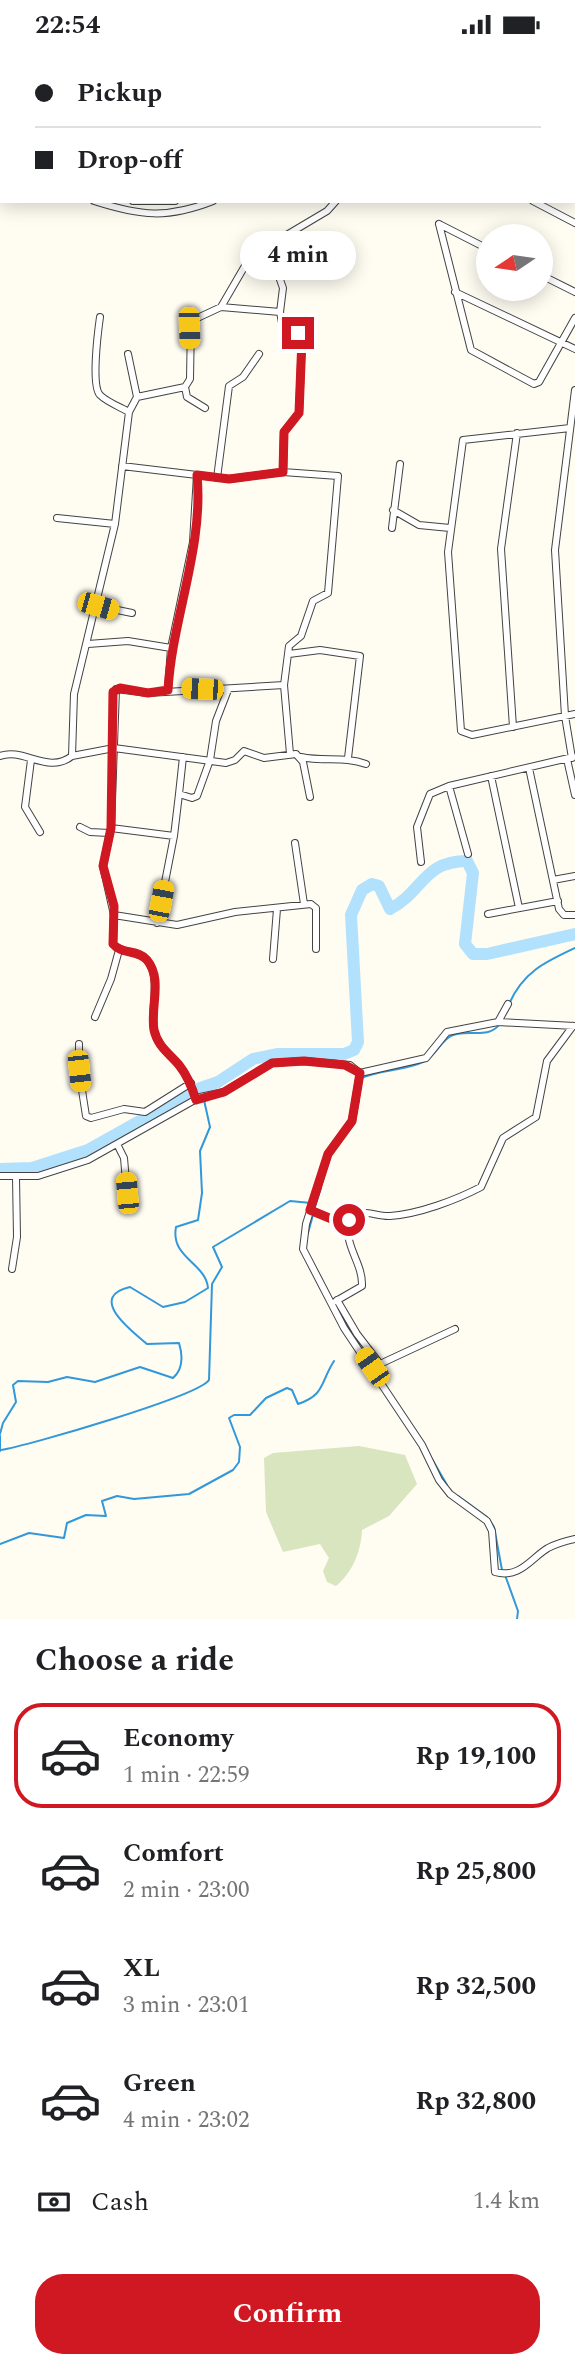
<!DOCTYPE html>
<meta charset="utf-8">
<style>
body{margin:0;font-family:Spectral,serif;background:#f2f2f2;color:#202124;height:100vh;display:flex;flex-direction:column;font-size:26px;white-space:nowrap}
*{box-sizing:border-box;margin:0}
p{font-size:23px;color:#757577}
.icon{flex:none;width:38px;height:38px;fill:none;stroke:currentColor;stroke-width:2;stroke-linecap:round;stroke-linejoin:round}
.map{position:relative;height:1570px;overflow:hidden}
.panel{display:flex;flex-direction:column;background:#fff;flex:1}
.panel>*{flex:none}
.hud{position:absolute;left:0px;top:0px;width:576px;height:154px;box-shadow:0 4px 18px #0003;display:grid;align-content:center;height:154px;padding:0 35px;background:#fff}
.needle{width:46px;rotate:257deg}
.fabs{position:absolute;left:476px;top:175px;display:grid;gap:14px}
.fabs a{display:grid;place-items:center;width:77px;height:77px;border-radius:50%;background:#fff;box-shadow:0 4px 18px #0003;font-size:35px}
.end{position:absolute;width:32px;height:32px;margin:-16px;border:9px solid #cf1822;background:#fff;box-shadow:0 0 0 4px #fff}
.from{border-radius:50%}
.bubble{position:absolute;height:49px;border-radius:24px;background:#fff;box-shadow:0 4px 18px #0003;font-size:23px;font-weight:700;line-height:49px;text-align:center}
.car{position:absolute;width:21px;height:42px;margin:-21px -10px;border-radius:9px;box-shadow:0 0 5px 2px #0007;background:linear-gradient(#f5c518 24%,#345 0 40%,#f5c518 0 76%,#345 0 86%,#f5c518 0)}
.hud b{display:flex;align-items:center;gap:24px;height:66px;font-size:26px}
.hud b+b{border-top:2px solid #e0e0e0}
.hud i{width:18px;height:18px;background:#202124}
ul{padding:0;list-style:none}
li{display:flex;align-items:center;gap:21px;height:105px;margin:0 14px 10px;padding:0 21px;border:4px solid transparent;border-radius:28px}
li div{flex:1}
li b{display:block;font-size:26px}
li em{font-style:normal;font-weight:700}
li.active{border-color:#cf1822}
li>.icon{width:63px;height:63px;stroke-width:1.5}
h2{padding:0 35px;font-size:32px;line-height:84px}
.pay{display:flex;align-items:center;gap:18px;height:77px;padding:0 35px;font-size:26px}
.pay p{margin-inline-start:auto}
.button{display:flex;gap:14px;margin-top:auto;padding:14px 35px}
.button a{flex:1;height:80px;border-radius:28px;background:#cf1822;color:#fff;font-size:28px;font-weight:700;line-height:80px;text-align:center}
.status{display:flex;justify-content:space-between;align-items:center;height:49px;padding:0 35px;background:#fff;direction:ltr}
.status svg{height:19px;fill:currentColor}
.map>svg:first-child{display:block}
.cemetery{fill:#d9e5bf}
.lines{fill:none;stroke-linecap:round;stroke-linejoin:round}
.stream{stroke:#3098db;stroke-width:2}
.river{stroke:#b1e1fc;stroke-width:12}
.street-casing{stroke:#434343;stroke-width:8}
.street{stroke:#fff;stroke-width:6}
.route{stroke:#cf1822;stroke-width:9}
</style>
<div class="status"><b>22:54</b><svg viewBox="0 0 49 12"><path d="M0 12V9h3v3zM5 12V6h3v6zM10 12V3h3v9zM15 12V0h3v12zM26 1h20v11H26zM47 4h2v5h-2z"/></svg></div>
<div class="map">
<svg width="575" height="1570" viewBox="0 0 575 1570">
<rect width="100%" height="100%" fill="#fffcf2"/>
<path class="cemetery" d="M359,1397L405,1406L417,1435L389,1467L362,1481C361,1502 353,1523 336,1537L327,1533L323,1522L329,1509L320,1495L283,1503L266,1463L264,1409L273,1404Z"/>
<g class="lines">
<path class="stream" d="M509,955C523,923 545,913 575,899
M361,1029C382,1020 405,1022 425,1012C437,1006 441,990 453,986C468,980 488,990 499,976
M355,1070L359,1051
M338,1096L354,1075
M314,1161L321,1139
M308,1184L313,1166
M335,1256L359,1296
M0,1385L3,1374L16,1353L13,1336L18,1332L48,1333L67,1328L95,1333L140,1318L173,1329C183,1320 183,1307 179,1294L147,1295C133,1283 86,1248 130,1238L163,1258L185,1253L208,1239C206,1214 170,1209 176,1178L198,1171L202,1144L200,1102L210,1078L204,1051
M1,1401C27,1397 199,1347 209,1331L212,1235L222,1218L213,1198L290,1152L311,1154
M0,1402V1387
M432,1410L447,1436
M458,1447L487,1468
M490,1472L494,1478L502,1521
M0,1495L29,1484L64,1489L67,1474L86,1466L106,1467L102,1452L117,1447L134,1450L189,1445L233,1421L239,1413L240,1398L229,1369L234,1366H250L266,1349L287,1339L292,1341L298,1355C325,1346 320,1334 334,1312
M505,1526L518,1562L517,1570"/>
<path class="river" d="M0,1120L32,1119L88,1101L195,1041L218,1033L253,1010L277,1005H344L354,1001L358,993L351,866L362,841L372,835L379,837L390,860C423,843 423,812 467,812L473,824L465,895L473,905H487L575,885"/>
<defs>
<path id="street" d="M6,0V2
M488,0L489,2
M312,2L313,0
M324,2V0
M0,24H2
M0,39L2,34
M574,47H575
M574,106L575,107
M0,111H2
M0,124L2,125
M94,152C141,167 167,170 213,152
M133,152H175
M533,152L575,174
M439,175L471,301L534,335L539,333L575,269
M439,175L488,200
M541,226L575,243
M455,243L575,300
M221,258L280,263L283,239L268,197
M280,263L283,279L298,283L302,290L299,364L284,383L283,423
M100,268C98,282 91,337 100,346C107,353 120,358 129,363
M128,305L137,348
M185,338L187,348L205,359
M570,379L463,391L448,503L461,682L472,686L575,665
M197,426L229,430L283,423L338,427L328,544L313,552L301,587L289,597L284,636
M217,429L229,337L243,328L259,305
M393,461L419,476L450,479
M57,469L115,475
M392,479L400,415
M98,557L132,564
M88,595L128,592L171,599L193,493L197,426L122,417
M289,605L320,601L360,607L348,709
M168,641L171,599
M513,678L501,500L517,384
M290,705L284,636L148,644L116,640L111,779L103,817L114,866L177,876L235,863L311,855L316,859V900
M0,707C23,698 48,726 72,707L74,645L115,475L129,363L137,348L185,338L190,330L191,272L221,258L246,215L258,203L327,162L336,152
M72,707L114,699L226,714L235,711L244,702L264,709L296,705L303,713L310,748
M301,708C324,713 344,707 366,715
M572,709L565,667L555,501L575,341
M567,710L575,746
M31,711L25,758L40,783
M529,719L559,860L564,866H575
M491,727L519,859
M449,737L468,805
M179,745L183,708
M80,778L90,783L109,784
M111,779L174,787
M295,794L304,855
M421,813L417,778L430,745L449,737L573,708
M553,831L575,827
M488,865L558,852
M114,866L113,895C122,906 138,900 147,911C162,930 150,959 154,981C158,998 169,1004 179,1016C187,1026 192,1038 196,1051
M157,874L174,787L179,745L192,749L197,747L210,711L216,672L228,641
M273,910L277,860
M95,968L111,930L119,901
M498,973L508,955
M79,995V1022L86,1067L91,1069L124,1060L145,1063L191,1034
M360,1024L352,1072L328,1105L306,1175L303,1200L344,1279L422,1396L439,1431L450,1445L487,1472L492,1482L495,1523C520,1530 531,1509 548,1499C556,1495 566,1492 575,1490
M117,1095L124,1109L127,1144
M0,1127H38L88,1111L200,1048L224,1043L272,1014L304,1012L350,1016L360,1024L426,1009L447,983L452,982L498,973L575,977
M310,1161L334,1171H349C343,1197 363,1213 362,1237L336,1252
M349,1171C360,1157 375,1168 390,1167C419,1165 456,1151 481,1138L503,1089L536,1068L547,1012L573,977
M12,1220L17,1188L16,1128
M337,1251L357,1285L380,1315L455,1280"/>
</defs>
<use href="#street" class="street-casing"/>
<use href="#street" class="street"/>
</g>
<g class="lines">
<path class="route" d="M298,284L302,290L299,364L284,383L283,423L229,430L197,426C204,498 172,570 168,641L148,644L120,639L113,643L111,779L103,817L114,857L113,895C122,906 138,900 147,911C163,930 150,959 154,981C158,998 169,1004 179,1016C187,1026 192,1038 196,1051L224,1043L272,1014L304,1012L345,1016L360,1024L352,1072L328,1105L310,1161L334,1171H349"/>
</g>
</svg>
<div class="fabs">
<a><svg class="needle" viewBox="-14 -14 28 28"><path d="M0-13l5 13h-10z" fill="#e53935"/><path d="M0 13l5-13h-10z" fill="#757577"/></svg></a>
</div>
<i class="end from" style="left:349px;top:1171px"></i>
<i class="end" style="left:298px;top:284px"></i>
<div class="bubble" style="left:240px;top:182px;width:116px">4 min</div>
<i class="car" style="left:189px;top:279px;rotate:178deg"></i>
<i class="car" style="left:98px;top:557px;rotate:106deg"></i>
<i class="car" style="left:202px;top:640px;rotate:272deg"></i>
<i class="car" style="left:161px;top:852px;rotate:11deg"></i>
<i class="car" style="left:79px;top:1022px;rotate:174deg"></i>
<i class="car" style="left:127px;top:1144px;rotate:355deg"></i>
<i class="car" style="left:372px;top:1318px;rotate:325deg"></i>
<div class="hud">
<b><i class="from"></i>Pickup</b>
<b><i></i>Drop-off</b>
</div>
</div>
<section class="panel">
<h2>Choose a ride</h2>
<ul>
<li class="active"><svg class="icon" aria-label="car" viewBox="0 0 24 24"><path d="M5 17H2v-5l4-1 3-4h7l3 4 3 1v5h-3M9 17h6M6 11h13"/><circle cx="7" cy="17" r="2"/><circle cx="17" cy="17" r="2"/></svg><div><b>Economy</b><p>1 min · 22:59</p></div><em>Rp 19,100</em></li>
<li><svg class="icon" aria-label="car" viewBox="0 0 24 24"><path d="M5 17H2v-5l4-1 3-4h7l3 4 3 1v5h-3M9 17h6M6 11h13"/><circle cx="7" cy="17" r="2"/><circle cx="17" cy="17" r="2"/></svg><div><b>Comfort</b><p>2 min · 23:00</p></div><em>Rp 25,800</em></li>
<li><svg class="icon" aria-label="car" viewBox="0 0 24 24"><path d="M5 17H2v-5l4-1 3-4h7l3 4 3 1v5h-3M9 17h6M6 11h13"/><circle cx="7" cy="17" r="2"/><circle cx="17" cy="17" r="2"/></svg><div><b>XL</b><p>3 min · 23:01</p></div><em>Rp 32,500</em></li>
<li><svg class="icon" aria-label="car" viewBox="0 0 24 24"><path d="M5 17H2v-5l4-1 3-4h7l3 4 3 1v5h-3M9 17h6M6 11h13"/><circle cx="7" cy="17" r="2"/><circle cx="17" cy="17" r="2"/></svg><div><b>Green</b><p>4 min · 23:02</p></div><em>Rp 32,800</em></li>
</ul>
<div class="pay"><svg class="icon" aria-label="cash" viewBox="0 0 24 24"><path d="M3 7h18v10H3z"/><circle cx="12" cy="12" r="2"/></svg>Cash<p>1.4 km</p></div>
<div class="button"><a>Confirm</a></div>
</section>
